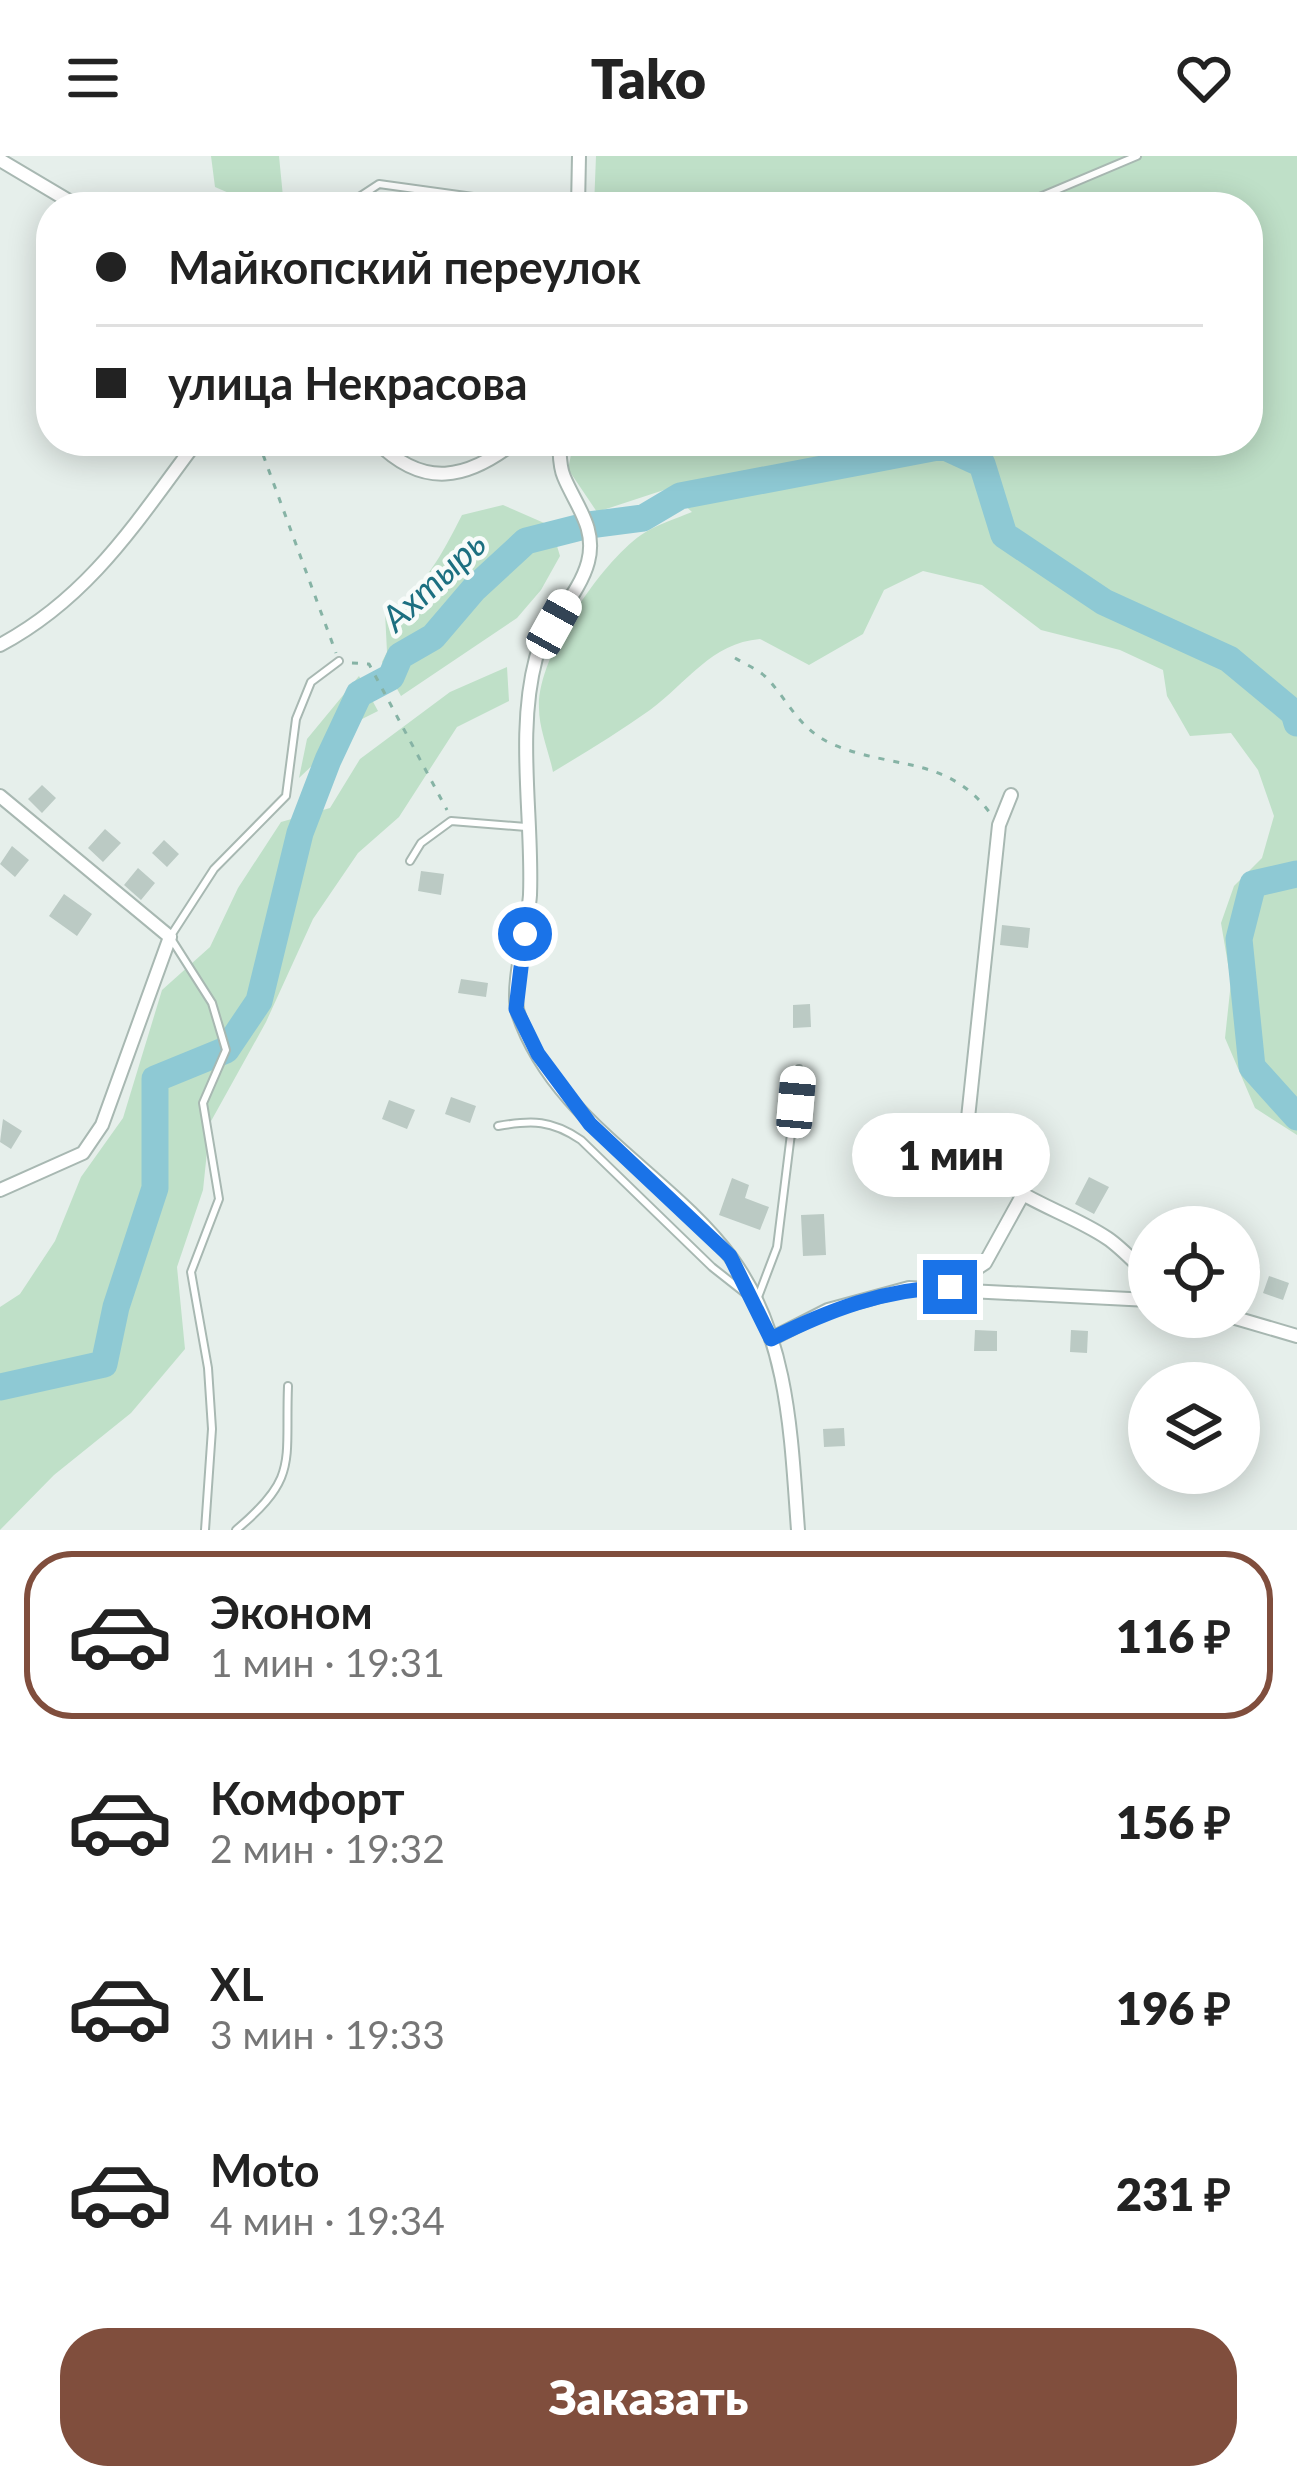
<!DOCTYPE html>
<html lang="ru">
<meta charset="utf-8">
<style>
body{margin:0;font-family:Lato,sans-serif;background:#f6f6f6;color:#222;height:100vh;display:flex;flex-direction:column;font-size:45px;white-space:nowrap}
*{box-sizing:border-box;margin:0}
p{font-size:39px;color:#767676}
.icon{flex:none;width:66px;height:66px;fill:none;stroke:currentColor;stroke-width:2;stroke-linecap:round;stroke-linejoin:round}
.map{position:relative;height:1374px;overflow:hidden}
.drawer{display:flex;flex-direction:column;background:#fff;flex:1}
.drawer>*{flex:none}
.hud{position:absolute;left:36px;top:36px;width:1227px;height:264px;border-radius:48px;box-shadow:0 6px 30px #0003;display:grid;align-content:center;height:264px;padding:0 60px;background:#fff}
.tools{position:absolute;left:1128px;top:1050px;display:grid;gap:24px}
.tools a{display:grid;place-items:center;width:132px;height:132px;border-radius:50%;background:#fff;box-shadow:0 6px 30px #0003;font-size:60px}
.end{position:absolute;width:54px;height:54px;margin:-27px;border:15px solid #1a73e8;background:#fff;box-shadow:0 0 0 6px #fff}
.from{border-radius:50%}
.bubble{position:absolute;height:84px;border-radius:42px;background:#fff;box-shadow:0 6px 30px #0003;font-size:39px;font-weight:800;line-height:84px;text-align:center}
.car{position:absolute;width:36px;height:72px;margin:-36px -18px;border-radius:15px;box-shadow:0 0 9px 3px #0007;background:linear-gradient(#fff 24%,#345 0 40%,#fff 0 76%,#345 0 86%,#fff 0)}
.hud b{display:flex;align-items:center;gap:42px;height:114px;font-size:45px}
.hud b+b{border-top:3px solid #e0e0e0}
.hud i{width:30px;height:30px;background:#222}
ul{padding:21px 0 0;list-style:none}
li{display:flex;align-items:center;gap:36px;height:168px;margin:0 24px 18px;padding:0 36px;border:6px solid transparent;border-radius:48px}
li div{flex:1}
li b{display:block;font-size:45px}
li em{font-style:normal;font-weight:800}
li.active{border-color:#804e3d}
li>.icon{width:108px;height:108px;stroke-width:1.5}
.primary-button{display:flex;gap:24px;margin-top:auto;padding:24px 60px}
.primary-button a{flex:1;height:138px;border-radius:48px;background:#804e3d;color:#fff;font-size:48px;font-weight:800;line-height:138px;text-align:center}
header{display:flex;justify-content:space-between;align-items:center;height:156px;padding:0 60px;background:#fff;font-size:54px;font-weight:800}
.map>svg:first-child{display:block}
.green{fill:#bfe0c8}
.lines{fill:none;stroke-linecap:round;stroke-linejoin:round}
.river{stroke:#8ec9d4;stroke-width:27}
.building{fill:#bbcac4}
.lane-casing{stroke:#a8b8b2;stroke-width:10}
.street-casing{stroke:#a8b8b2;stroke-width:16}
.path{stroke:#86b3a5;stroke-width:3;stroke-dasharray:6 9;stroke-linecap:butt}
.lane{stroke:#fff;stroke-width:6}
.street{stroke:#fff;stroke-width:12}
.route{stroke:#1a73e8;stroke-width:15}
.labels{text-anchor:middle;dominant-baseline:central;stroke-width:9;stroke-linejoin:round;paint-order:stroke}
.water-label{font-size:36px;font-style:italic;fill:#1c6f80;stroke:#f7fbf9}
</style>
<header><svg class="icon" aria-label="menu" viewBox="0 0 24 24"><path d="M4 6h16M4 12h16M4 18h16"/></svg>Tako<svg class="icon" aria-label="heart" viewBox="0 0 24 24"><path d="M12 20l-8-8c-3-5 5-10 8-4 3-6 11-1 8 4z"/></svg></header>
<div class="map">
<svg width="1297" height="1374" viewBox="0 0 1297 1374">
<rect width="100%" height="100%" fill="#e6efeb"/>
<path class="green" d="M211,0H279L284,51H261L215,31Z
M596,0H1297V979L1255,952L1225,882L1231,826L1221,767L1234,730L1262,702L1274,660L1258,614L1231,577L1190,580L1167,540L1163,514L1120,494L1041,474L982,429L923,415L884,434L863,478L809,509L760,483C711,487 687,527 650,554C619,576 586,596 553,616C549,596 539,573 539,552C537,501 600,408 641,379C655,369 675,363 692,356L667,333L597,356L568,313L574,285H1248V51H594Z
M503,349L551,370L560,400L541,434L517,462L401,540L382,506L387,496L385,456C425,432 441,400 462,359Z
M507,511L509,545L457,571L399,661L358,697L313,763L266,866L210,967L203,1034L177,1111L185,1193L131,1257L54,1319L0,1374V1151L20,1138L55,1085L81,1021L123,962L162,834L210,791L238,732L281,666L330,652L360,603L450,536Z
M359,520L378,555L360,564L299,622L307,583Z"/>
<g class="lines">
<path class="river" d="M1297,718L1253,728L1239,783L1252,911L1297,961
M0,1231L104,1208L116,1151L155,1032V923L226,894L259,845L300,677L328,604L359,538L391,521L400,500L433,481L474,433L526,385L589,369L643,362L680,340L943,290L982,308L1004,379L1104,446L1229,503L1294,557L1297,567"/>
</g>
<path class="building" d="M42,629L56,642L42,657L28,643Z
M105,673L121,687L103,706L88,692Z
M164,684L179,698L167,711L152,697Z
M12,690L29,704L15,721L0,708Z
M138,712L155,727L141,744L124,729Z
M421,715L444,718L441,739L418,735Z
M64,738L92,758L77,780L49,760Z
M1002,769L1030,772L1028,792L1000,789Z
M461,823L488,827L486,841L458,837Z
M810,848L811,871L793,872V849Z
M451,941L476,950L470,967L445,958Z
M389,944L415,954L407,973L382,963Z
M3,963L22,975L11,993L0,986Z
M1089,1021L1109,1031L1094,1058L1075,1048Z
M732,1022L749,1029L745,1042L769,1051L760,1074L719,1059Z
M824,1058L826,1099L803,1100L801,1059Z
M1240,1103L1260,1111L1253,1129L1239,1124Z
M1269,1120L1289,1127L1283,1144L1263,1137Z
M975,1174L997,1175V1195H974Z
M1071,1174L1088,1175L1087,1197L1070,1196Z
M844,1272L845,1290L824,1291L823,1273Z"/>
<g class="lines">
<defs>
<path id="lane" d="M344,51L379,28L545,51
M1016,51L1137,0
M410,705L421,687L451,665L526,671
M498,970C532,964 552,964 581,984L712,1111L750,1141
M758,1141L777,1091L799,913
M205,1374L212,1273L208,1212L191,1116L219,1043L203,947L226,894L212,847L170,781L214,713L286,640L296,563L311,526L339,505
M236,1374C299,1321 285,1307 288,1230"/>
<path id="street" d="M0,4L79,51
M578,51L579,0
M376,285C423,333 467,324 516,285
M559,285C560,297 559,310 564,321C576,350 597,372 588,406C579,440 546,468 536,502C516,577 533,662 530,739C528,770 510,831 518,857C554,965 670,1018 732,1103C789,1181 791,1281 798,1374
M0,489C90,441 137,365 197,285
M1011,639L999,669L966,981C993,1040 1058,1049 1107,1082C1122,1092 1136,1108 1149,1120
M0,640L170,781L102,969L83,997L0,1034
M950,1130L985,1107L1022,1040
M1232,1161L1297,1180
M771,1183L828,1154L909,1132L1149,1144"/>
</defs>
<use href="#lane" class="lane-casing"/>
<use href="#street" class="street-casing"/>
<path class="path" d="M258,285L336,497
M735,502C745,508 759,514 767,522C789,546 799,573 832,588C892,614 947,599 990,657
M352,507L369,508L447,654"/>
<use href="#lane" class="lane"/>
<use href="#street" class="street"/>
</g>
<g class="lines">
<path class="route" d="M525,778L516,853L538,898L590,968L730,1100L771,1183C829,1154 884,1133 950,1131"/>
</g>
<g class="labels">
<g class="water-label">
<text transform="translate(433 424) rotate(-43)">Ахтырь</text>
</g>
</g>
</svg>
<div class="tools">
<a><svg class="icon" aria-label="locate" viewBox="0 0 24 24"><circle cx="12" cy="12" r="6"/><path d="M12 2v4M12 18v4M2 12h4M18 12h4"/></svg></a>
<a><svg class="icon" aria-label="layers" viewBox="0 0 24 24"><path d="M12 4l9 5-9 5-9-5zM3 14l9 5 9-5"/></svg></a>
</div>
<i class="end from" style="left:525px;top:778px"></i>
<i class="end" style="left:950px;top:1131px"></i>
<div class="bubble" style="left:852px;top:957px;width:198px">1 мин</div>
<i class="car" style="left:554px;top:468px;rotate:29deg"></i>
<i class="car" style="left:796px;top:946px;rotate:5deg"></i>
<div class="hud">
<b><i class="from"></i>Майкопский переулок</b>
<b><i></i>улица Некрасова</b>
</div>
</div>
<section class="drawer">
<ul>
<li class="active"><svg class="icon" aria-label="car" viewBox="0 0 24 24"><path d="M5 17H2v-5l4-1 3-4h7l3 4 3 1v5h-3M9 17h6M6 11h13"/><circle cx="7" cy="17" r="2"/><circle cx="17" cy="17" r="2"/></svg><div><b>Эконом</b><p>1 мин · 19:31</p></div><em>116 ₽</em></li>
<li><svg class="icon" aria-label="car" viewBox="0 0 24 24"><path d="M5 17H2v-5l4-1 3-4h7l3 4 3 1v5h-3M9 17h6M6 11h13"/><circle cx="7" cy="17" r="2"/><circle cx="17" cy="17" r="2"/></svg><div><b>Комфорт</b><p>2 мин · 19:32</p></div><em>156 ₽</em></li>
<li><svg class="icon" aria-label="car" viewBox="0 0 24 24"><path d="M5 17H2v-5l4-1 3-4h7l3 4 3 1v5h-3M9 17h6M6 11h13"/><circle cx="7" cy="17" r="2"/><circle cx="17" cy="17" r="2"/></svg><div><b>XL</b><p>3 мин · 19:33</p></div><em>196 ₽</em></li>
<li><svg class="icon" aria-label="car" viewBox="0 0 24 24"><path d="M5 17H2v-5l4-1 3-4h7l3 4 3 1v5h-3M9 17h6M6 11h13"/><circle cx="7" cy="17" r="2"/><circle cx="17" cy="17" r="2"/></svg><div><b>Moto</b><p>4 мин · 19:34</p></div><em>231 ₽</em></li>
</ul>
<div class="primary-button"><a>Заказать</a></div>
</section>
